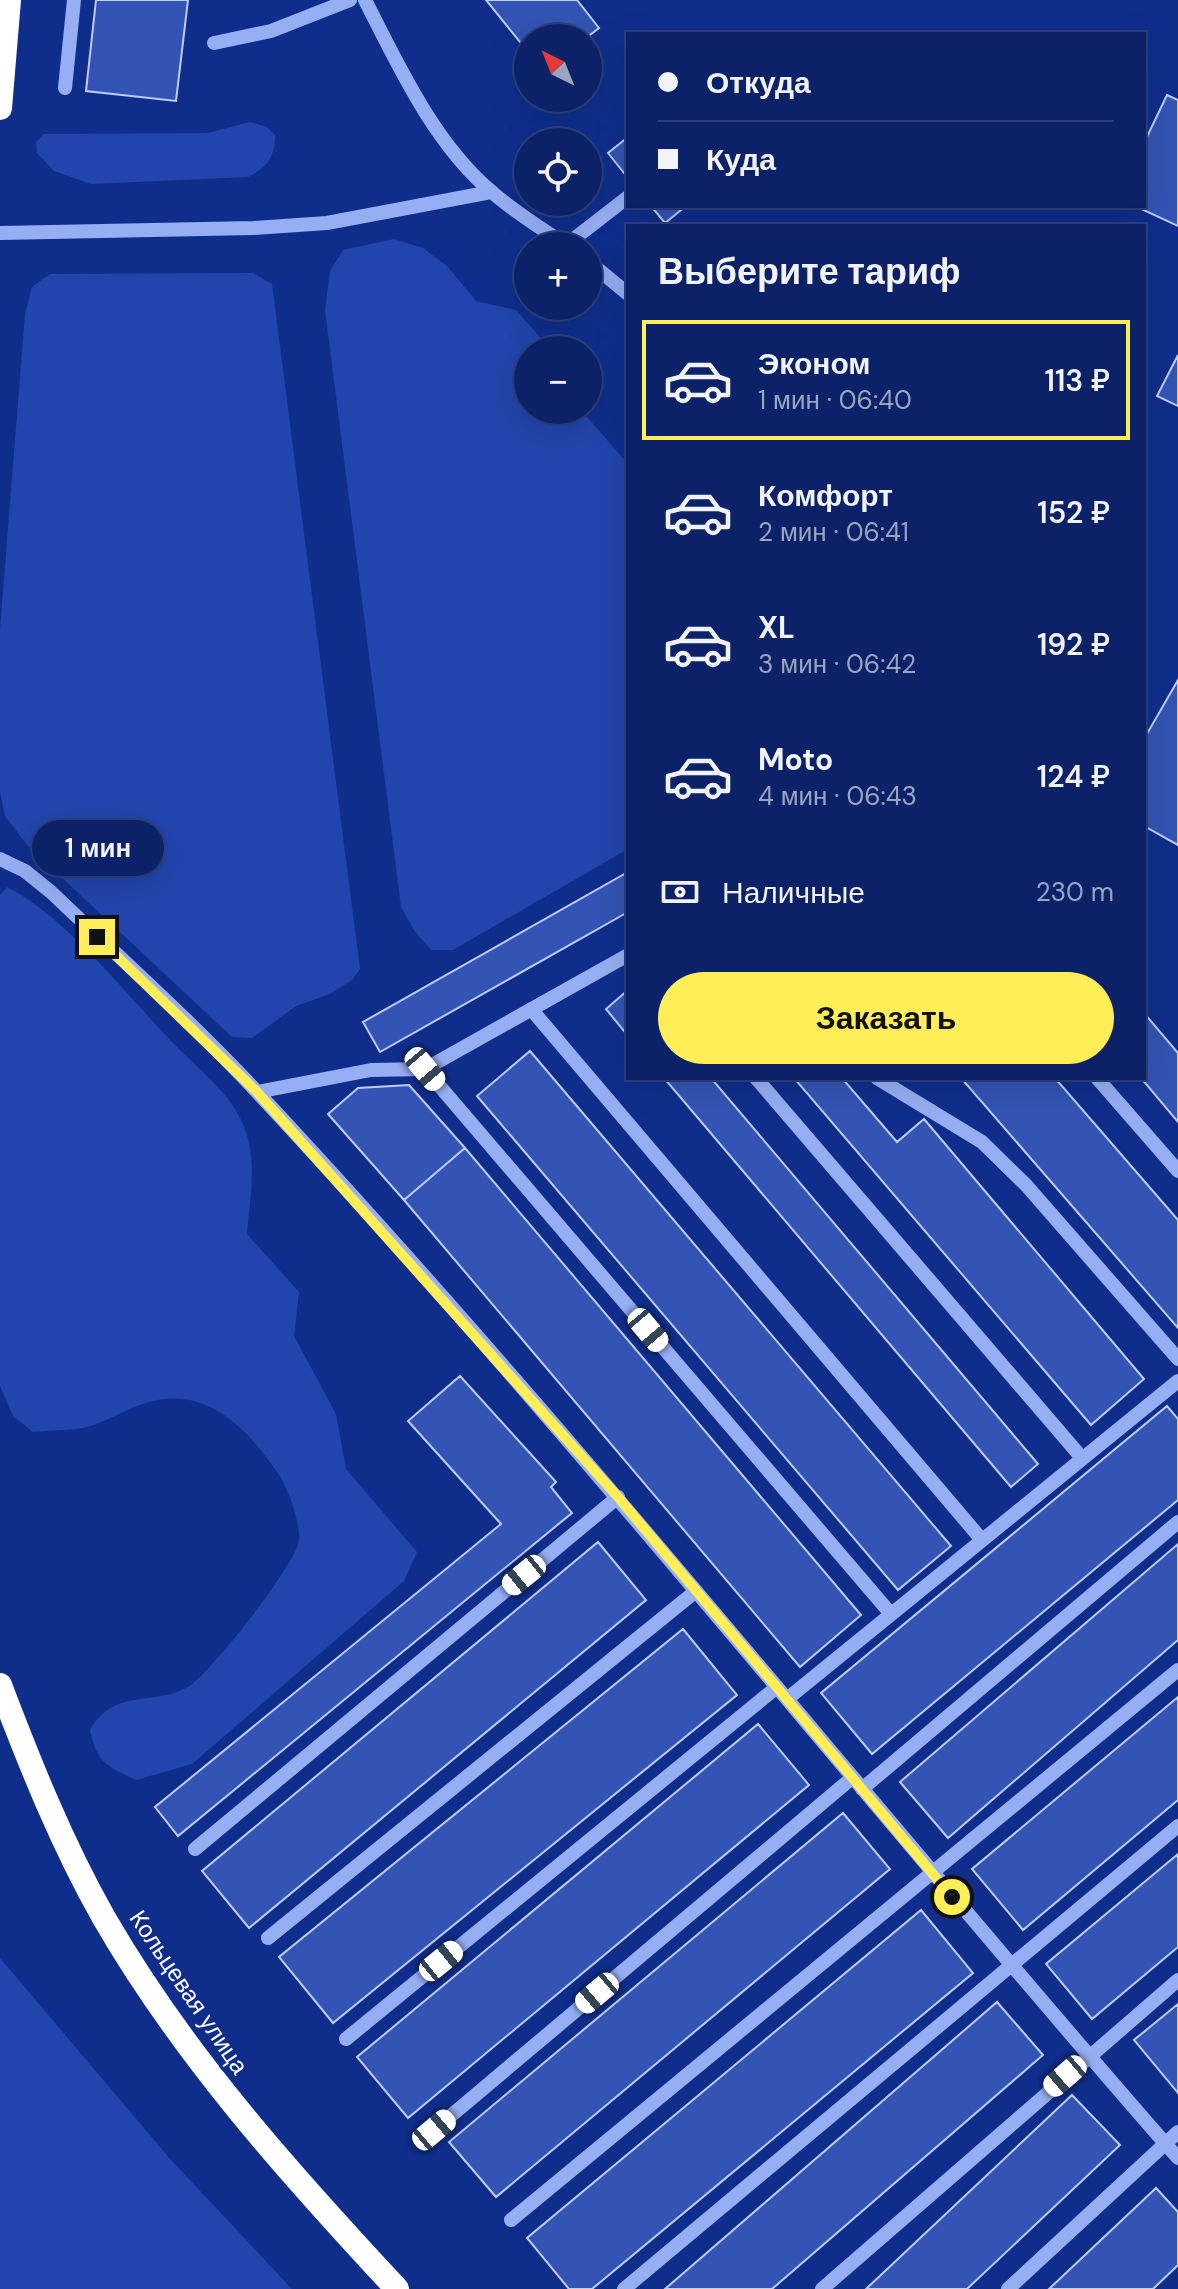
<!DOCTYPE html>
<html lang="ru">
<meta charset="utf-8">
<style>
body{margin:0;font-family:"DM Sans",sans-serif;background:#142a6f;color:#f1f3f6;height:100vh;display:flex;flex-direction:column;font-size:30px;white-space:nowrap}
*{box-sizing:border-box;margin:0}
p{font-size:26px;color:#9aa4c0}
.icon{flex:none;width:44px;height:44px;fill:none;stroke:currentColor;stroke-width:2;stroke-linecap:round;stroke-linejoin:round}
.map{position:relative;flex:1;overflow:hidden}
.panel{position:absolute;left:626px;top:224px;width:520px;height:856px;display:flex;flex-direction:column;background:#0b2269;border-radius:0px;box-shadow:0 8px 32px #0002,0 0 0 2px #2b3f7d}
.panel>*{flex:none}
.guide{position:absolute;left:626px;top:32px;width:520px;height:176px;border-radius:0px;box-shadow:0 8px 32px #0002,0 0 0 2px #2b3f7d;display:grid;align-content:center;height:176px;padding:0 32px;background:#0b2269}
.needle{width:52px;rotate:317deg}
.buttons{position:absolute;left:514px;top:24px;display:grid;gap:16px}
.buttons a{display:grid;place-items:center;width:88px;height:88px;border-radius:50%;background:#0b2269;box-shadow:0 8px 32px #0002,0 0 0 2px #2b3f7d;font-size:40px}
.end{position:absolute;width:36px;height:36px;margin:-18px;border:10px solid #ffee58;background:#111;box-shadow:0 0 0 4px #111}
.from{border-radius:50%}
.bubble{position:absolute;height:56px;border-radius:28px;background:#0b2269;box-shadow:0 8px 32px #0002,0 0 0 2px #2b3f7d;font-size:26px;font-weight:600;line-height:56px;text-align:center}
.car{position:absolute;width:24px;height:48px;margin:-24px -12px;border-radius:10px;box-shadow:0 0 6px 2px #0007;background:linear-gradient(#fff 24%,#345 0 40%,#fff 0 76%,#345 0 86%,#fff 0)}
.guide b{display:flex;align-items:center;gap:28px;height:76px;font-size:30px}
.guide b+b{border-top:2px solid #2b3f7d}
.guide i{width:20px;height:20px;background:#f1f3f6}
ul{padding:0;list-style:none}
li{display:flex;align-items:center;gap:24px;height:120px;margin:0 16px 12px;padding:0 16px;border:4px solid transparent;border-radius:0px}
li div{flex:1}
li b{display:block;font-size:30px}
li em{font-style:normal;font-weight:600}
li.selected{border-color:#ffee58}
li>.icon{width:72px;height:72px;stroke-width:1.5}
h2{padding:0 32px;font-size:36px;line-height:96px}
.pay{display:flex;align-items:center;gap:20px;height:88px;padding:0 32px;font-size:30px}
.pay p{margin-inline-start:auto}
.action{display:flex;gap:16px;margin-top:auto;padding:16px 32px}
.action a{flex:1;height:92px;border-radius:48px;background:#ffee58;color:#111;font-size:32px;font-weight:600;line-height:92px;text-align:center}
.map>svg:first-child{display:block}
.green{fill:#2145ac}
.building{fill:#3354b4;stroke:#bdcefd;stroke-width:2}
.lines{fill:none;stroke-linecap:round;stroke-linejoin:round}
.minor{stroke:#96aef3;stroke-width:14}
.highway{stroke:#fff;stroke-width:24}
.route{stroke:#ffee58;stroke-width:10}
.labels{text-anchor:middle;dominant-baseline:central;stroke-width:7;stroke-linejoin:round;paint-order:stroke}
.street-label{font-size:24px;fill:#fff;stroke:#0f2e8c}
</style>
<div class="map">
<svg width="1178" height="2289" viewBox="0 0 1178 2289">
<rect width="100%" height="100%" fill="#0f2e8c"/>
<path class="green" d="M250,122L267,127L275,135C275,158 267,167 248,177L91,184L54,171L37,153L36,142L44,134L208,133Z
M394,239L423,248L447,266L476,301L516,310L551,350H528V410H581L628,464V849L453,950H431L414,930L401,907L325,310L330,271L343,250Z
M253,273L272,284L360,969L352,980L330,994L296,1006L252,1038L232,1037L27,845L5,816L0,792V629L25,314L32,287L50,274Z
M7,887C65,916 126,994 172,1042C194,1065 228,1091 241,1120C259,1158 250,1194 247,1234L299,1292L294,1336L336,1414L346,1469L417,1552L404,1581L192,1764L136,1780C108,1767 96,1762 90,1730C114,1688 151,1706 186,1688C207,1678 298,1562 299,1540C300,1520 288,1488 277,1472C247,1428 207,1386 149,1402C128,1408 108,1421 87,1427C70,1431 50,1430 33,1432L13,1416L0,1386V895Z
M0,1958L171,2160L292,2289H0Z"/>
<path class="building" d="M96,0H188L176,101L86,91Z
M486,0H577L599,28L586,38H528V52Z
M1167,95L1178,100V226L1135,206H1144V143Z
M628,137V178L608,153Z
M651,206H686L665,223Z
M1178,355V406L1157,396Z
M1178,680V845L1144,826V739Z
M628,872V912L380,1052L363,1022Z
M628,990V1036L606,1009Z
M1144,1013L1178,1053V1122L1141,1078H1144Z
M530,1051L951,1546L898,1590L477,1096Z
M664,1078H711L1038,1464L1011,1487Z
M794,1078H842L897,1142L924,1119L1144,1379L1091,1425Z
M961,1078H1055L1178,1220V1328Z
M409,1085L465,1148L404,1200L328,1114L358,1088Z
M465,1148L861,1615L800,1667L404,1200Z
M460,1376L556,1482L551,1487L572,1513L178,1836L155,1807L501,1524L408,1421Z
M1167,1406L1178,1419V1500L872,1754L821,1693Z
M598,1542L646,1600L249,1928L202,1871Z
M1178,1544V1640L948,1838L900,1782Z
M683,1629L737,1695L333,2023L279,1957Z
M1178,1697V1800L1023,1930L972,1869Z
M758,1724L809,1785L408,2118L357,2057Z
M843,1813L890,1869L496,2197L449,2142Z
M1178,1854V1947L1092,2019L1046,1964Z
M921,1910L973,1973L592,2289H569L527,2238Z
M997,2002L1043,2055L772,2289H665Z
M1178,2004V2093L1134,2040Z
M1072,2095L1120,2145L967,2289H866Z
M1156,2188L1178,2212V2265L1153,2289H1049Z"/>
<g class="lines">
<path class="minor" d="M365,0C399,67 435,145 493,193C516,213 542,229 568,246
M214,43L271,31L350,0
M65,88L74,0
M0,233L254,228L327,223L491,192
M566,245L628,197
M588,261L628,294
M0,859L25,871L51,892C121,959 194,1024 259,1094C579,1437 869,1806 1178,2158
M531,1009L982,1540
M425,1069L891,1614
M756,1078L1082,1458
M877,1078L982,1142L1026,1185L1178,1359
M1097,1078L1178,1171
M257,1092L371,1070L425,1069L628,955
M787,1699L1178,1381
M862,1789L1178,1522
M195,1849L618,1497
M268,1938L696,1591
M346,2039L777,1687
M434,2130L852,1778
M511,2220L1178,1670
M624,2289L1178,1826
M822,2289L1178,1980
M1008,2289L1178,2132"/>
<path class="highway" d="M0,108L9,0
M0,1685C30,1764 62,1844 104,1918C183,2055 289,2173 397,2289"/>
</g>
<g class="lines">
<path class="route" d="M97,937L257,1092L618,1497L952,1897"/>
</g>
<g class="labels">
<g class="street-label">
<text transform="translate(189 1992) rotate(56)">Кольцевая улица</text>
</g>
</g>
</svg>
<div class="buttons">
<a><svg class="needle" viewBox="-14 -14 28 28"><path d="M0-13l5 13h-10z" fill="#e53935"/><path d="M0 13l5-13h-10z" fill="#9aa4c0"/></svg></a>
<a><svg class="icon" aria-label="locate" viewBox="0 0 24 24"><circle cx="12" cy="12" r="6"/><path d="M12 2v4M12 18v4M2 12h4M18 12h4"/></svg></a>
<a>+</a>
<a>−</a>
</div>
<i class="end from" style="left:952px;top:1897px"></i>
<i class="end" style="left:97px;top:937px"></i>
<div class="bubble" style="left:32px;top:820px;width:132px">1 мин</div>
<i class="car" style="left:425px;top:1069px;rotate:140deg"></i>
<i class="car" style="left:648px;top:1330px;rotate:140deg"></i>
<i class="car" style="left:524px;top:1575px;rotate:231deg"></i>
<i class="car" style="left:441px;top:1961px;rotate:51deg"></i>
<i class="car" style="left:597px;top:1993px;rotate:230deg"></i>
<i class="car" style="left:1065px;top:2076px;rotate:229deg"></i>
<i class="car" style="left:434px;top:2130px;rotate:50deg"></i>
<div class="guide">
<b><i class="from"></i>Откуда</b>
<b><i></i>Куда</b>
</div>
<section class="panel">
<h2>Выберите тариф</h2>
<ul>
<li class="selected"><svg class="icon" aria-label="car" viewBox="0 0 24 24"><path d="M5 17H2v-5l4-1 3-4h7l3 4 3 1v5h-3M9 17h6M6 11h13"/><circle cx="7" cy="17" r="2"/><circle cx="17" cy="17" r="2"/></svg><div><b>Эконом</b><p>1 мин · 06:40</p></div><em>113 ₽</em></li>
<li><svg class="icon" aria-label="car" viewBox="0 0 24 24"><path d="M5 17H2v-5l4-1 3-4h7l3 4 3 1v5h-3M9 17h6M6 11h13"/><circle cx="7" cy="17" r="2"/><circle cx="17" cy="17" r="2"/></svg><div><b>Комфорт</b><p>2 мин · 06:41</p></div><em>152 ₽</em></li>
<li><svg class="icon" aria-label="car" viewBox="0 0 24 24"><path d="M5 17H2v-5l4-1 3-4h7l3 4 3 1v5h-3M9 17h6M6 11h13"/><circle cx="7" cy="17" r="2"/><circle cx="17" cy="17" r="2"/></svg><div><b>XL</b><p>3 мин · 06:42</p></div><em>192 ₽</em></li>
<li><svg class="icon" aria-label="car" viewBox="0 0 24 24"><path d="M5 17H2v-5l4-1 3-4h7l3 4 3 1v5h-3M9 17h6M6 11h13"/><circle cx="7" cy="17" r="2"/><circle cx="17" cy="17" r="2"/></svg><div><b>Moto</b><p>4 мин · 06:43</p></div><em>124 ₽</em></li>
</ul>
<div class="pay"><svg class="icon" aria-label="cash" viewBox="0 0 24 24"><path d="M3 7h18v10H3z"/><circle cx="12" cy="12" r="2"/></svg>Наличные<p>230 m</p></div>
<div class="action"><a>Заказать</a></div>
</section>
</div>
